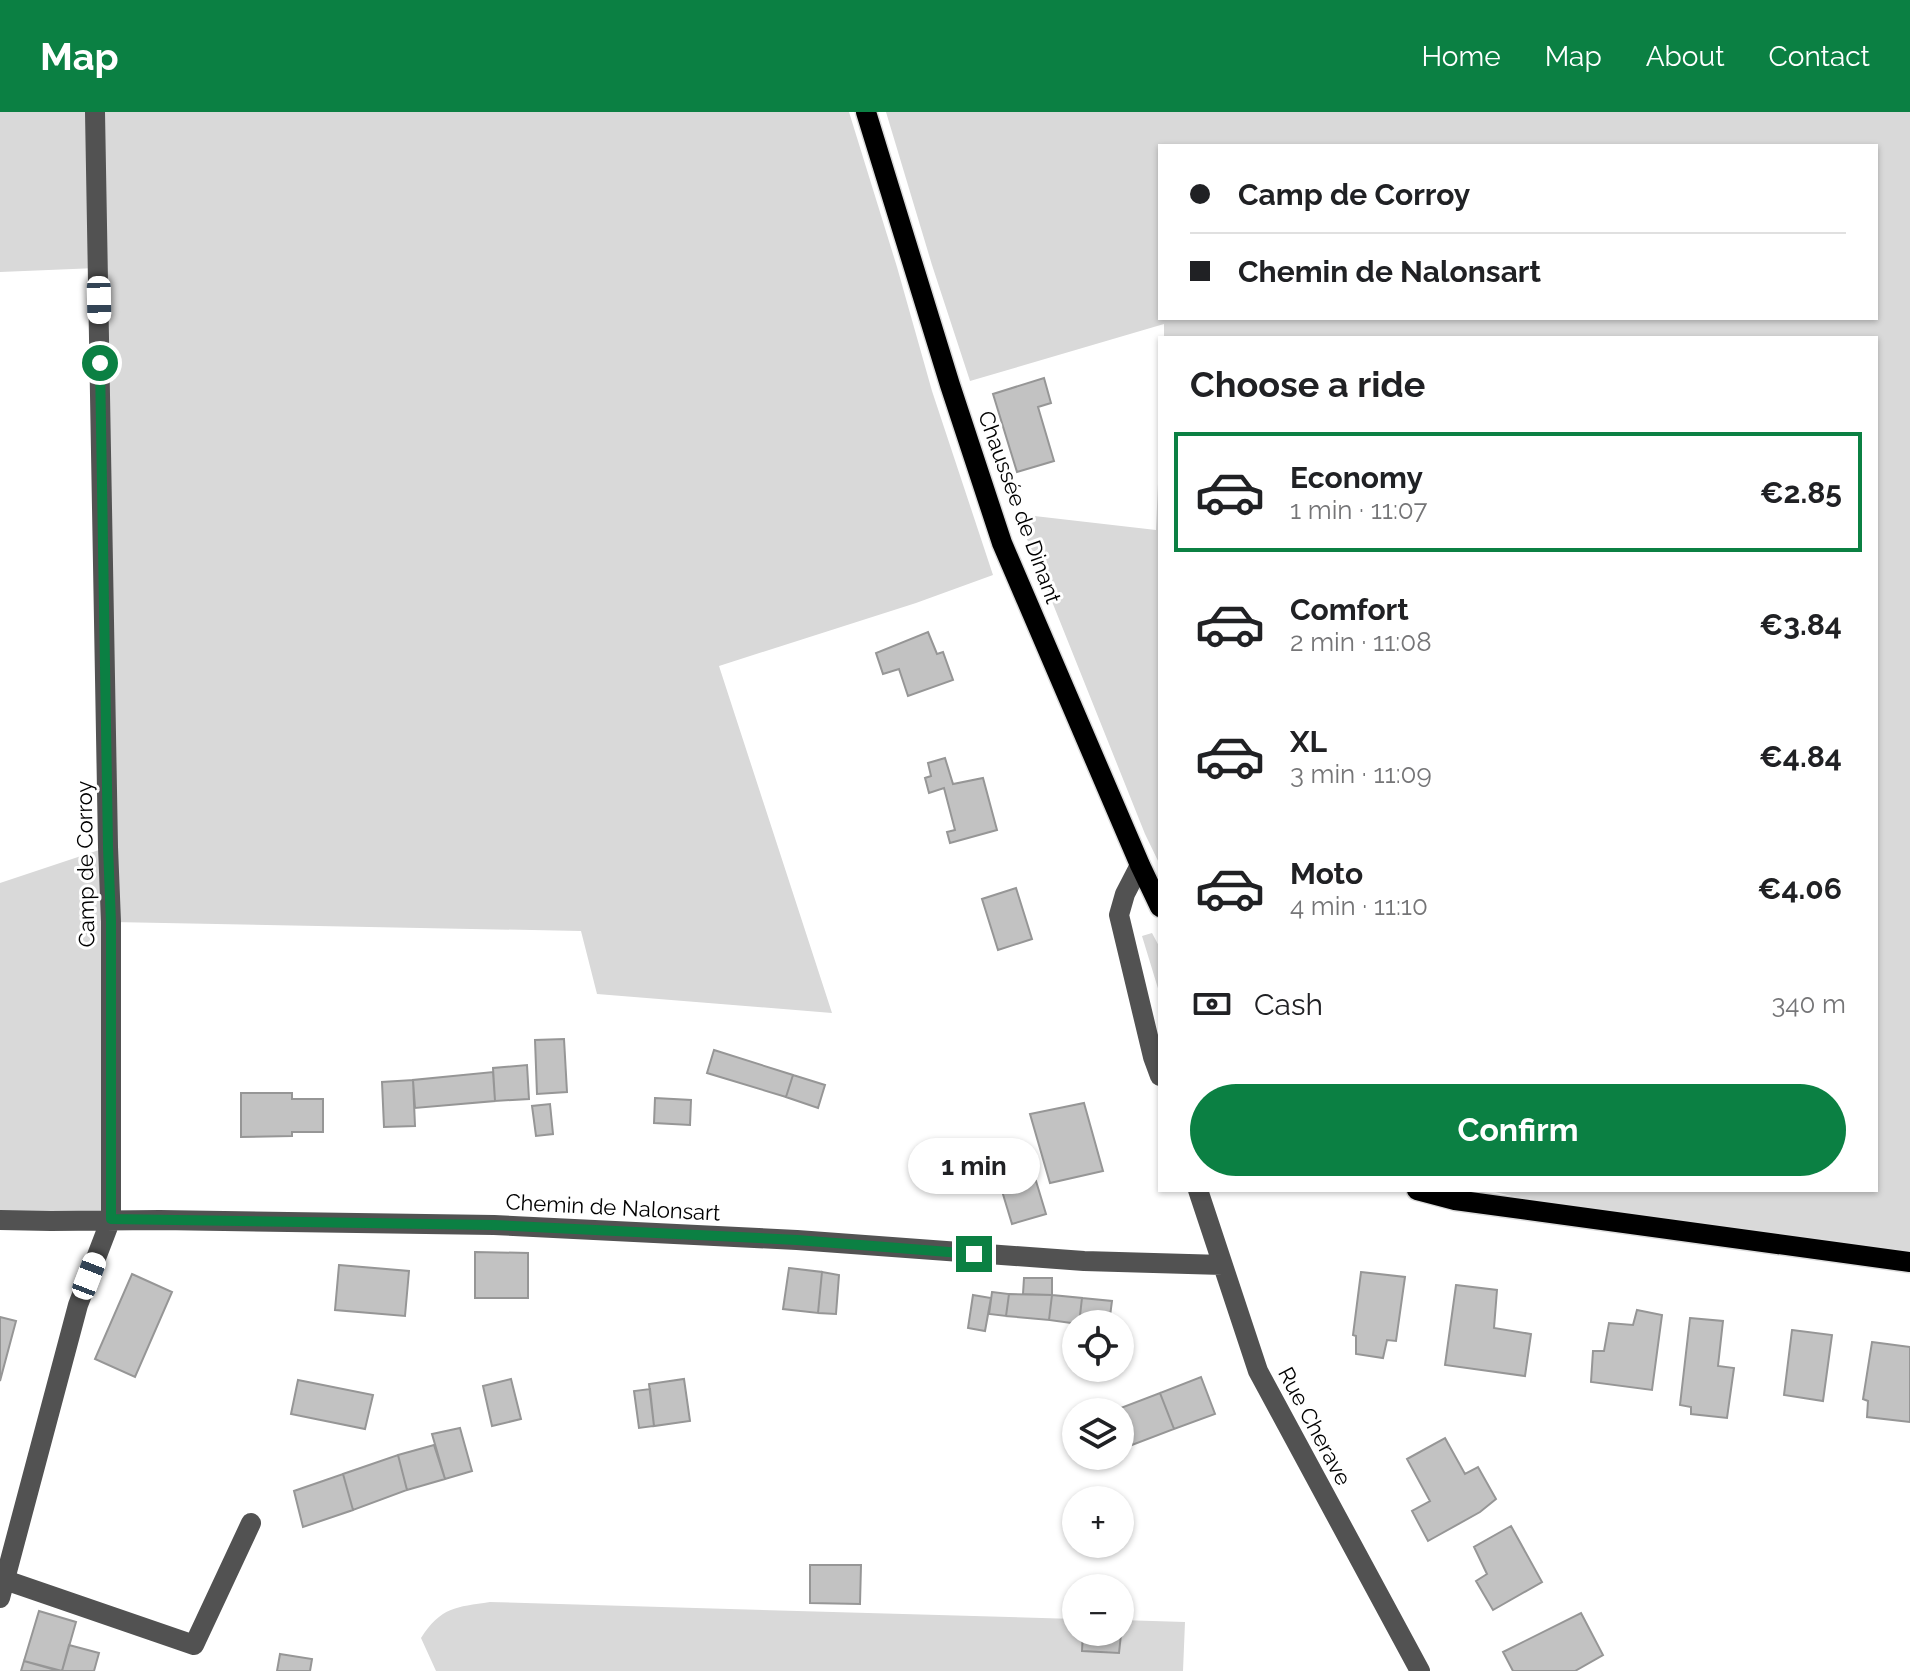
<!DOCTYPE html>
<meta charset="utf-8">
<style>
body{margin:0;font-family:Raleway,sans-serif;background:#f2f2f2;color:#202124;height:100vh;display:flex;flex-direction:column;font-size:30px;white-space:nowrap}
*{box-sizing:border-box;margin:0}
p{font-size:26px;color:#757577}
.icon{flex:none;width:44px;height:44px;fill:none;stroke:currentColor;stroke-width:2;stroke-linecap:round;stroke-linejoin:round}
.map{position:relative;flex:1;overflow:hidden}
.drawer{position:absolute;left:1158px;top:224px;width:720px;height:856px;display:flex;flex-direction:column;background:#fff;border-radius:0px;box-shadow:0 2px 6px #0004}
.drawer>*{flex:none}
.guide{position:absolute;left:1158px;top:32px;width:720px;height:176px;border-radius:0px;box-shadow:0 2px 6px #0004;display:grid;align-content:center;height:176px;padding:0 32px;background:#fff}
.controls{position:absolute;left:1062px;top:1198px;display:grid;gap:16px}
.controls a{display:grid;place-items:center;width:72px;height:72px;border-radius:50%;background:#fff;box-shadow:0 2px 6px #0004;font-size:40px}
.end{position:absolute;width:36px;height:36px;margin:-18px;border:10px solid #0b8043;background:#fff;box-shadow:0 0 0 4px #fff}
.from{border-radius:50%}
.bubble{position:absolute;height:56px;border-radius:28px;background:#fff;box-shadow:0 2px 6px #0004;font-size:26px;font-weight:700;line-height:56px;text-align:center}
.car{position:absolute;width:24px;height:48px;margin:-24px -12px;border-radius:10px;box-shadow:0 0 6px 2px #0007;background:linear-gradient(#fff 24%,#345 0 40%,#fff 0 76%,#345 0 86%,#fff 0)}
.guide b{display:flex;align-items:center;gap:28px;height:76px;font-size:30px}
.guide b+b{border-top:2px solid #e0e0e0}
.guide i{width:20px;height:20px;background:#202124}
ul{padding:0;list-style:none}
li{display:flex;align-items:center;gap:24px;height:120px;margin:0 16px 12px;padding:0 16px;border:4px solid transparent;border-radius:0px}
li div{flex:1}
li b{display:block;font-size:30px}
li em{font-style:normal;font-weight:700}
li.selected{border-color:#0b8043}
li>.icon{width:72px;height:72px;stroke-width:1.5}
h2{padding:0 32px;font-size:36px;line-height:96px}
.pay{display:flex;align-items:center;gap:20px;height:88px;padding:0 32px;font-size:30px}
.pay p{margin-inline-start:auto}
.primary-button{display:flex;gap:16px;margin-top:auto;padding:16px 32px}
.primary-button a{flex:1;height:92px;border-radius:48px;background:#0b8043;color:#fff;font-size:32px;font-weight:700;line-height:92px;text-align:center}
header{display:flex;align-items:center;gap:48px;box-sizing:border-box;height:112px;padding:0 40px;background:#0b8043;color:#fff}
header strong{font-size:38px}
nav{display:flex;gap:44px;margin-inline-start:auto;font-size:28px}
.map>svg:first-child{display:block}
.green{fill:#d9d9d9;fill-rule:evenodd}
.building{fill:#c2c2c2;stroke:#969696;stroke-width:2}
.lines{fill:none;stroke-linecap:round;stroke-linejoin:round}
.major-casing{stroke:#dbdbdb;stroke-width:23}
.minor{stroke:#525252;stroke-width:20}
.major{stroke:#000;stroke-width:20}
.route{stroke:#0b8043;stroke-width:10}
.labels{text-anchor:middle;dominant-baseline:central;stroke-width:6;stroke-linejoin:round;paint-order:stroke}
.street-label{font-size:22px;fill:#000;stroke:#fff}
</style>
<header>
<strong>Map</strong>
<nav><a>Home</a><a>Map</a><a>About</a><a>Contact</a></nav>
</header>
<div class="map">
<svg width="1910" height="1559" viewBox="0 0 1910 1559">
<rect width="100%" height="100%" fill="#fff"/>
<path class="green" d="M0,0H849L897,155L932,279L993,463L916,491L719,554L832,901L597,882L581,819L112,810L111,1107L0,1108V771L108,735L97,156L0,160Z
M886,0H1910V1150L1614,1109L1487,1078H1876V226H1164V212L970,269L932,153ZM1160,34H1876V206H1160Z
M1160,325V753L1145,722L1017,402L1156,418Z
M1152,821L1160,836V883L1142,824Z
M490,1490L1076,1507V1520H1120V1508L1185,1510L1183,1559H436L421,1526C441,1495 456,1495 490,1490Z"/>
<path class="building" d="M1044,266L1051,291L1038,295L1054,349L1017,360L993,282Z
M928,520L937,542L943,540L953,568L908,584L899,557L883,562L876,541Z
M945,646L953,672L983,666L997,718L950,731L947,720L955,718L944,676L929,681L925,666L931,664L928,651Z
M1016,776L1032,827L998,838L982,787Z
M564,927L567,980L537,982L535,928Z
M714,938L793,963L786,985L707,961Z
M527,953L529,987L495,989L493,956Z
M493,960L495,989L415,996L413,968Z
M793,963L825,973L818,996L786,985Z
M413,968L415,1014L384,1015L382,970Z
M241,981H292V987H323V1020H292V1024L241,1025Z
M655,986L691,988L690,1013L654,1011Z
M1084,991L1103,1059L1050,1071L1030,1002Z
M550,992L553,1022L536,1024L532,994Z
M1036,1069L1046,1102L1012,1112L1002,1079Z
M475,1140L528,1141V1186H475Z
M339,1153L409,1159L405,1204L335,1198Z
M789,1156L822,1160L818,1201L783,1197Z
M822,1160L839,1163L836,1202L818,1201Z
M1361,1160L1405,1165L1396,1229L1387,1228L1383,1246L1356,1242V1224L1353,1223Z
M132,1162L172,1180L135,1265L95,1247Z
M1024,1166H1052V1183L1023,1182Z
M1456,1173L1497,1178L1494,1216L1531,1222L1525,1264L1445,1253Z
M992,1180L1009,1182L1006,1204L989,1202Z
M1009,1182L1052,1183L1049,1208L1006,1204Z
M973,1183L991,1186L985,1219L968,1216Z
M1052,1183L1082,1186L1079,1212L1049,1208Z
M1082,1186L1112,1189L1109,1212H1079Z
M1637,1198L1662,1203L1652,1278L1591,1270L1593,1239H1604L1609,1211L1633,1213Z
M0,1205L16,1209L0,1269Z
M1690,1206L1723,1209L1718,1254L1734,1256L1727,1306L1691,1302V1295L1680,1293Z
M1792,1218L1832,1223L1823,1289L1784,1283Z
M1872,1230L1910,1235V1310L1867,1305L1868,1289L1863,1287Z
M1201,1265L1215,1302L1174,1317L1160,1281Z
M511,1267L521,1307L492,1314L483,1274Z
M684,1267L690,1309L654,1314L649,1272Z
M298,1268L373,1283L365,1317L291,1302Z
M650,1277L654,1314L639,1316L634,1279Z
M1160,1281L1174,1317L1132,1333L1118,1297Z
M460,1316L472,1359L445,1367L432,1322Z
M1445,1326L1465,1362L1478,1355L1496,1387L1480,1400L1428,1429L1412,1399L1430,1389L1407,1347Z
M434,1333L445,1367L407,1378L398,1343Z
M398,1343L407,1378L353,1398L343,1362Z
M343,1362L353,1398L303,1415L294,1379Z
M1511,1414L1542,1470L1493,1498L1476,1469L1487,1462L1474,1435Z
M810,1453H861L860,1492L810,1491Z
M39,1499L76,1510L62,1559L24,1549Z
M1581,1501L1603,1543L1575,1559H1513L1503,1540Z
M1120,1513H1122L1119,1541L1082,1539L1083,1520H1120Z
M69,1533L99,1541L94,1559H62Z
M280,1542L312,1547L310,1559H277Z
M24,1549L59,1559H21Z"/>
<g class="lines">
<defs>
<path id="major" d="M866,0L950,273L1002,431L1140,753L1160,795
M1417,1078L1455,1088L1910,1150"/>
</defs>
<use href="#major" class="major-casing"/>
<path class="minor" d="M1140,753L1125,782L1119,803L1153,945L1160,964
M1198,1078L1258,1259L1420,1559
M0,1108L51,1109L160,1108L494,1113L797,1128L1084,1149L1223,1153
M5,1468L194,1533L251,1411
M0,1486L78,1193L111,1107V810L108,735L95,0"/>
<use href="#major" class="major"/>
</g>
<g class="lines">
<path class="route" d="M100,251L108,735L111,810V1107L494,1113L797,1128L974,1142"/>
</g>
<g class="labels">
<g class="street-label">
<text transform="translate(1020 395) rotate(70)">Chaussée de Dinant</text>
<text transform="translate(85 752) rotate(-91)">Camp de Corroy</text>
<text transform="translate(613 1095) rotate(3)">Chemin de Nalonsart</text>
<text transform="translate(1315 1314) rotate(62)">Rue Cherave</text>
</g>
</g>
</svg>
<div class="controls">
<a><svg class="icon" aria-label="locate" viewBox="0 0 24 24"><circle cx="12" cy="12" r="6"/><path d="M12 2v4M12 18v4M2 12h4M18 12h4"/></svg></a>
<a><svg class="icon" aria-label="layers" viewBox="0 0 24 24"><path d="M12 4l9 5-9 5-9-5zM3 14l9 5 9-5"/></svg></a>
<a>+</a>
<a>−</a>
</div>
<i class="end from" style="left:100px;top:251px"></i>
<i class="end" style="left:974px;top:1142px"></i>
<div class="bubble" style="left:908px;top:1026px;width:132px">1 min</div>
<i class="car" style="left:99px;top:188px;rotate:179deg"></i>
<i class="car" style="left:89px;top:1164px;rotate:21deg"></i>
<div class="guide">
<b><i class="from"></i>Camp de Corroy</b>
<b><i></i>Chemin de Nalonsart</b>
</div>
<section class="drawer">
<h2>Choose a ride</h2>
<ul>
<li class="selected"><svg class="icon" aria-label="car" viewBox="0 0 24 24"><path d="M5 17H2v-5l4-1 3-4h7l3 4 3 1v5h-3M9 17h6M6 11h13"/><circle cx="7" cy="17" r="2"/><circle cx="17" cy="17" r="2"/></svg><div><b>Economy</b><p>1 min · 11:07</p></div><em>€2.85</em></li>
<li><svg class="icon" aria-label="car" viewBox="0 0 24 24"><path d="M5 17H2v-5l4-1 3-4h7l3 4 3 1v5h-3M9 17h6M6 11h13"/><circle cx="7" cy="17" r="2"/><circle cx="17" cy="17" r="2"/></svg><div><b>Comfort</b><p>2 min · 11:08</p></div><em>€3.84</em></li>
<li><svg class="icon" aria-label="car" viewBox="0 0 24 24"><path d="M5 17H2v-5l4-1 3-4h7l3 4 3 1v5h-3M9 17h6M6 11h13"/><circle cx="7" cy="17" r="2"/><circle cx="17" cy="17" r="2"/></svg><div><b>XL</b><p>3 min · 11:09</p></div><em>€4.84</em></li>
<li><svg class="icon" aria-label="car" viewBox="0 0 24 24"><path d="M5 17H2v-5l4-1 3-4h7l3 4 3 1v5h-3M9 17h6M6 11h13"/><circle cx="7" cy="17" r="2"/><circle cx="17" cy="17" r="2"/></svg><div><b>Moto</b><p>4 min · 11:10</p></div><em>€4.06</em></li>
</ul>
<div class="pay"><svg class="icon" aria-label="cash" viewBox="0 0 24 24"><path d="M3 7h18v10H3z"/><circle cx="12" cy="12" r="2"/></svg>Cash<p>340 m</p></div>
<div class="primary-button"><a>Confirm</a></div>
</section>
</div>
